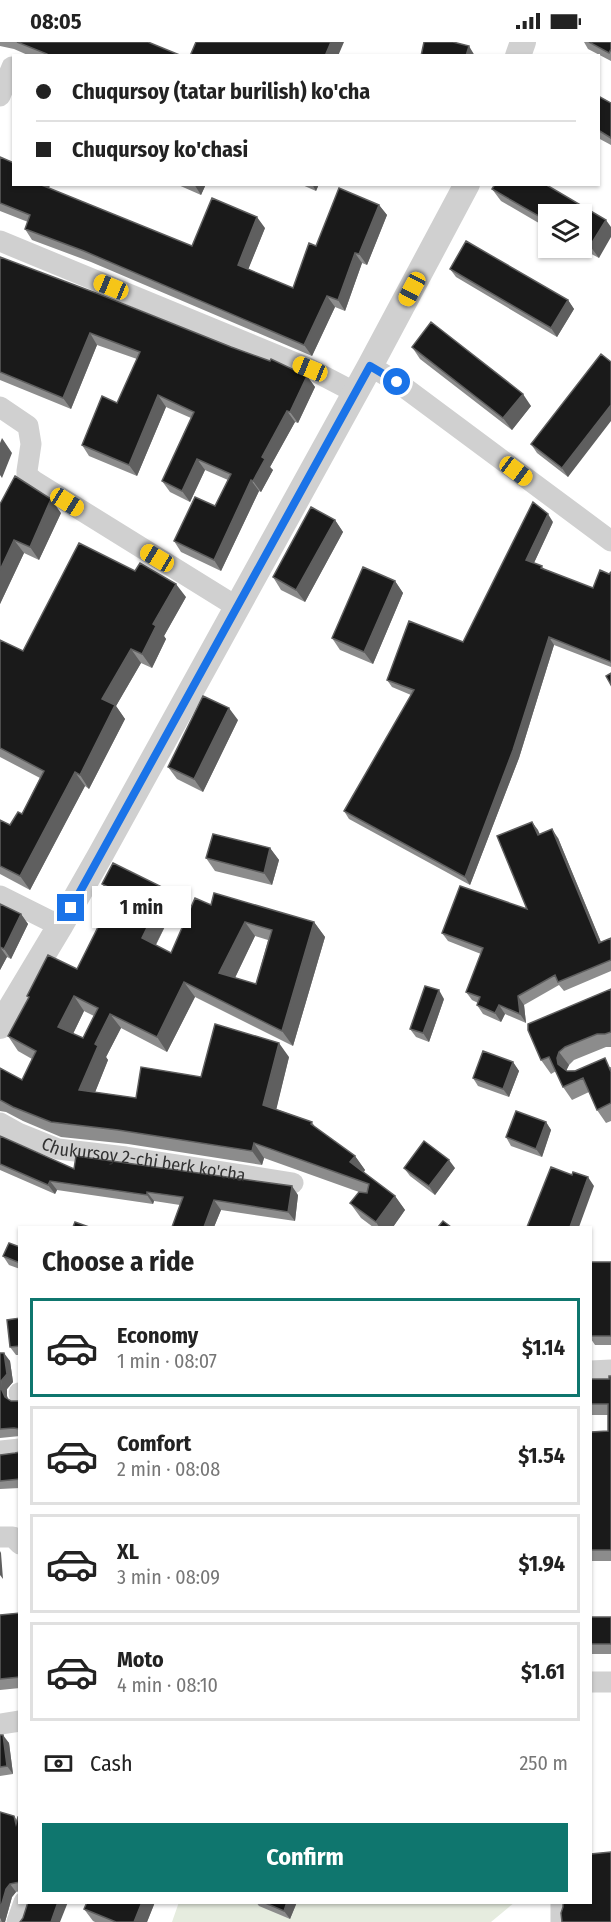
<!DOCTYPE html>
<meta charset="utf-8">
<style>
body{margin:0;font-family:"Fira Sans Condensed",sans-serif;background:#f2f2f2;color:#222;height:100vh;display:flex;flex-direction:column;font-size:22px;white-space:nowrap}
*{box-sizing:border-box;margin:0}
p{font-size:20px;color:#767676}
.icon{flex:none;width:33px;height:33px;fill:none;stroke:currentColor;stroke-width:2;stroke-linecap:round;stroke-linejoin:round}
.map{position:relative;flex:1;overflow:hidden}
.sheet{position:absolute;left:18px;top:1184px;width:574px;height:678px;display:flex;flex-direction:column;background:#fff;border-radius:0px;box-shadow:0 2px 4px #0004}
.sheet>*{flex:none}
.hud{position:absolute;left:12px;top:12px;width:588px;height:132px;border-radius:0px;box-shadow:0 2px 4px #0004;display:grid;align-content:center;height:132px;padding:0 24px;background:#fff}
.controls{position:absolute;left:538px;top:162px;display:grid;gap:12px}
.controls a{display:grid;place-items:center;width:54px;height:54px;border-radius:0px;background:#fff;box-shadow:0 2px 4px #0004;font-size:30px}
.end{position:absolute;width:27px;height:27px;margin:-14px;border:8px solid #1a73e8;background:#fff;box-shadow:0 0 0 3px #fff}
.from{border-radius:50%}
.bubble{position:absolute;height:42px;border-radius:0px;background:#fff;box-shadow:0 2px 4px #0004;font-size:20px;font-weight:700;line-height:42px;text-align:center}
.car{position:absolute;width:18px;height:36px;margin:-18px -9px;border-radius:8px;box-shadow:0 0 4px 2px #0007;background:linear-gradient(#f5c518 24%,#345 0 40%,#f5c518 0 76%,#345 0 86%,#f5c518 0)}
.hud b{display:flex;align-items:center;gap:21px;height:57px;font-size:22px}
.hud b+b{border-top:2px solid #e0e0e0}
.hud i{width:15px;height:15px;background:#222}
ul{padding:0;list-style:none}
li{display:flex;align-items:center;gap:18px;height:99px;margin:0 12px 9px;padding:0 12px;border:3px solid #e0e0e0;border-radius:0px}
li div{flex:1}
li b{display:block;font-size:22px}
li em{font-style:normal;font-weight:700}
li.current{border-color:#0f766e}
li>.icon{width:54px;height:54px;stroke-width:1.5}
h2{padding:0 24px;font-size:27px;line-height:72px}
.pay{display:flex;align-items:center;gap:15px;height:66px;padding:0 24px;font-size:22px}
.pay p{margin-inline-start:auto}
.action{display:flex;gap:12px;margin-top:auto;padding:12px 24px}
.action a{flex:1;height:69px;border-radius:0px;background:#0f766e;color:#fff;font-size:24px;font-weight:700;line-height:69px;text-align:center}
.status{display:flex;justify-content:space-between;align-items:center;height:42px;padding:0 30px;background:#fff;direction:ltr}
.status svg{height:16px;fill:currentColor}
.map>svg:first-child{display:block}
.green{fill:#e6ecdf}
.lines{fill:none;stroke-linecap:round;stroke-linejoin:round}
.minor{stroke:#d0d0d0;stroke-width:21}
.tertiary{stroke:#d0d0d0;stroke-width:26}
.wall{fill:#8c8c8c;fill-rule:evenodd}
.shaded-wall{fill:#5f5f5f}
.building{fill:#1a1a1a;stroke:#5f5f5f;stroke-width:1.5;fill-rule:evenodd}
.route{stroke:#1a73e8;stroke-width:8}
.labels{text-anchor:middle;dominant-baseline:central;stroke-width:6;stroke-linejoin:round;paint-order:stroke}
.street-label{font-size:18px;fill:#333;stroke:#fff}
</style>
<div class="status"><b>08:05</b><svg viewBox="0 0 49 12"><path d="M0 12V9h3v3zM5 12V6h3v6zM10 12V3h3v9zM15 12V0h3v12zM26 1h20v11H26zM47 4h2v5h-2z"/></svg></div>
<div class="map">
<svg width="611" height="1880" viewBox="0 0 611 1880">
<rect width="100%" height="100%" fill="#fff"/>
<path class="green" d="M179,1860H515L491,1880H172Z"/>
<g class="lines">
<g class="minor">
<path d="M0,54L12,25"/>
<path d="M0,199L310,327L356,351"/>
<path d="M370,324L397,340L611,499"/>
<path d="M0,365L28,384L31,402L27,429V433L34,439L237,565"/>
<path d="M0,854L60,884"/>
<path id="s1" d="M0,1081L18,1091L58,1107L126,1115L293,1141"/>
<path d="M591,1329L611,1328"/>
<path d="M19,1351L20,1355"/>
<path d="M0,1409L20,1407"/>
<path d="M0,1495H13L20,1502"/>
<path d="M591,1640H611"/>
<path d="M0,1682L20,1679"/>
<path d="M561,1860V1880"/>
<path d="M17,1880L24,1860"/>
</g>
<path class="tertiary" d="M518,14L523,0
M0,984L60,884L101,812L370,324L467,142"/>
</g>
<path class="wall" d="M0,0H148L182,14H30L14,7L0,4Z
M584,0H611V19L588,7Z
M598,54L611,61V103L598,96Z
M0,115L50,143L49,146L192,204L265,186L248,227L293,246L316,204L379,163L387,173L367,223L362,221L345,269L335,265L312,314L91,220L32,198L25,187L28,180L0,169Z
M176,142H206L201,153Z
M300,142H319L316,149Z
M492,147L606,178L599,216L580,206H582V172H549V187L501,159Z
M0,215L307,334L315,345L298,381L295,380L270,425L273,428L261,450L259,449L221,529L181,510L174,499L215,464L228,438L205,428L190,460L170,450L162,439L191,376L166,365L137,434L89,414L82,403L117,361L137,317L97,303L71,367L0,338Z
M450,227L568,258L574,267L557,295L456,235Z
M412,305L531,364L512,388L420,317Z
M611,320L568,435L537,411L531,402Z
M0,462L61,471L39,518L24,511L0,562Z
M335,478L343,490L305,560L281,548L273,535Z
M553,480L534,521L542,524L544,527L593,546L611,530V625L554,603L519,716L470,843L349,777L344,769L411,653L392,645L387,638L463,600Z
M395,539L403,551L373,622L340,608L332,596Z
M186,555L164,594L166,597L152,626L141,621L116,664L125,677L89,747L85,744L30,848L0,832V778L10,783L22,772L40,736L0,715V598L23,609Z
M238,678L203,750L177,737L168,725Z
M532,780L540,793L558,796L601,900L611,896V929L564,949L559,943L524,963L526,981L505,972L501,980L483,972L477,963L478,961L472,958L466,950L481,912L448,899L442,891L527,867Z
M270,806L279,818L272,843L215,829L206,816Z
M102,842L176,862L156,903L171,911L211,863L314,880L325,895L293,1004L195,955L167,1010L121,986L106,1015L108,1018L95,1050L136,1056L201,1035L289,1015L276,1067L312,1080L315,1085L355,1114L365,1128L364,1130L395,1154L405,1168L393,1185H373L361,1176L350,1161L359,1150L264,1116L262,1123L128,1102L61,1095L23,1079L6,1070L0,1069V1026L22,1038L32,1017L18,1009L8,994L29,956L27,954L77,927L112,856ZM255,894L268,898L256,942L235,936ZM84,969L94,974L83,996L73,992Z
M0,862L21,872L28,882L11,917L7,915L0,928Z
M611,947V1005H606L574,1018L569,1023L566,1029H567L611,1025V1079L606,1081L597,1068L589,1050L572,1058L563,1045L556,1029L551,1032L541,1018Z
M444,957L429,1000L416,995L410,987Z
M513,1020L519,1029L509,1055L478,1044L473,1036Z
M546,1080L551,1088L542,1115L511,1104L506,1095Z
M0,1094L74,1127L298,1153L295,1179L221,1168L214,1185H172L180,1163L154,1159L153,1162L57,1148L55,1152L0,1128Z
M404,1126H455L435,1153L410,1134Z
M20,1205V1227L9,1223L3,1214Z
M591,1220H611V1303H595L591,1297Z
M20,1276V1313H16L10,1305Z
M0,1311L10,1319L13,1340L7,1347V1354L8,1357L11,1359H18L20,1357V1394L0,1396Z
M611,1334V1519H591V1390L608,1389V1373H591V1337H609Z
M20,1410V1446L0,1447V1413L15,1411Z
M20,1571V1646L0,1648V1573Z
M591,1575H611V1612H591Z
M0,1693L9,1701L13,1732L0,1734Z
M14,1774L17,1778L20,1776V1849L16,1850L12,1855L5,1880H0Z
M155,1860L147,1880H95L93,1879L84,1867Z
M256,1860H297L290,1877L259,1864Z"/>
<path class="shaded-wall" d="M331,0H344L338,14H325Z
M469,4L475,14H466Z
M39,142H49L50,143L46,153Z
M194,142H206L201,153Z
M312,142H319L316,149Z
M379,163L387,173L367,223L359,212Z
M257,175L265,186L246,233L238,223Z
M606,178L611,185V195L599,216L590,204Z
M355,211L362,221L345,269L338,258Z
M327,254L335,265L312,314L304,303Z
M568,258L574,267L557,295L551,286Z
M90,291L97,303L71,367L63,356Z
M307,334L315,345L298,381L290,370Z
M523,352L531,364L512,388L503,376Z
M158,353L166,365L137,434L129,423Z
M611,363V379L568,435L562,426Z
M287,369L295,380L270,425L273,428L261,450L253,439L262,415Z
M2,396L12,411L2,436L0,433V401Z
M197,417L205,428L190,460L182,449Z
M251,438L259,449L221,529L214,518Z
M51,457L61,471L39,518L30,505Z
M548,472L553,480L532,525L526,518Z
M335,478L343,490L305,560L296,548Z
M14,498L24,511L0,562V528Z
M395,539L403,551L373,622L364,610Z
M176,542L186,555L164,594L166,597L152,626L142,612L153,582Z
M549,595L554,603L519,716L470,843L465,835Z
M131,607L141,621L116,664L125,677L89,747L80,733L102,657Z
M229,666L238,678L203,750L194,737Z
M75,730L85,744L30,848L20,834Z
M532,780L538,788L544,802L538,793Z
M552,787L558,796L605,910L599,901Z
M270,806L279,818L272,843L264,831Z
M166,847L176,862L152,910L142,896Z
M21,872L28,882L11,917L4,907Z
M245,880L255,894L230,946L219,931Z
M314,880L325,895L293,1004L282,989Z
M0,905L7,915L0,928Z
M184,940L195,955L167,1010L157,995Z
M439,948L444,957L429,1000L423,991Z
M74,954L84,969L69,1000L58,985Z
M518,954L524,963L526,981L520,972Z
M499,963L505,972L501,980L495,971Z
M110,972L121,986L106,1015L108,1018L90,1063L79,1048L95,1002Z
M279,1001L289,1015L274,1077L263,1063Z
M559,1010L569,1023L566,1029L558,1022L557,1016Z
M513,1020L519,1029L509,1055L503,1047Z
M546,1080L551,1088L542,1115L536,1107Z
M254,1101L264,1116L262,1123L252,1109Z
M355,1114L365,1128L360,1135L350,1120Z
M449,1118L455,1126L435,1153L429,1144Z
M588,1135L594,1144L579,1185H570Z
M50,1139L57,1148L55,1152L48,1143Z
M292,1144L298,1153L295,1179L288,1170Z
M147,1150L154,1159L153,1162L147,1153Z
M395,1154L405,1168L393,1185H379L376,1180Z
M214,1158L221,1168L214,1185H204Z
M4,1311L10,1319L13,1340L7,1347V1354L10,1363L5,1355L1,1346Z
M0,1509L1,1511L3,1537L0,1533Z
M3,1693L9,1701L13,1732L7,1724Z
M10,1842L16,1850L12,1855L5,1880H2L0,1876V1868L6,1847Z
M58,1860H68L60,1880H51Z
M142,1860H155L147,1880H134Z
M287,1860H297L290,1877L284,1869Z"/>
<path class="building" d="M17,0H148L182,14H47V12Z
M196,0H331L325,14H190Z
M424,0H453L469,4L466,14H421Z
M589,0H611V7L609,11Z
M598,54L611,61V96L598,88Z
M0,115L14,121V142H39L192,204L212,156L257,175L238,223L293,246L309,201L316,204L339,146L379,163L359,212L355,211L338,258L327,254L304,303L84,209L25,187L30,173L0,161Z
M495,142H545L606,178L590,204L582,199V172H549V180L492,147Z
M466,199L568,258L551,286L450,227Z
M0,215L96,251L231,305L270,319L271,317L307,334L290,370L287,369L262,415L265,417L253,439L251,438L214,518L174,499L195,455L215,464L231,432L197,417L182,449L162,439L194,370L158,353L129,423L82,403L102,354L117,361L140,310L90,291L63,356L0,330Z
M431,280L523,352L503,376L412,305Z
M601,312L611,320V363L562,426L531,402Z
M15,434L51,457L30,505L14,498L0,528V462Z
M533,460L548,472L526,518L542,524L541,526L593,546L600,528L609,532L611,530V620L549,595L513,708L465,835L344,769L414,648L387,638L409,579L463,600Z
M311,465L335,478L296,548L273,535Z
M79,501L135,529L140,521L176,542L153,582L156,584L142,612L131,607L102,657L115,663L80,733L75,730L20,834L0,824V778L10,783L18,770L22,772L44,729L0,706V598L23,609Z
M363,525L395,539L364,610L332,596Z
M611,631V643L606,634Z
M203,654L229,666L194,737L168,725Z
M532,780L538,793L552,787L599,901L611,896V918L558,940L555,933L518,954L520,972L499,963L495,971L477,963L480,955L466,950L483,906L442,891L460,844L527,867L497,794Z
M213,792L270,806L264,831L206,816Z
M113,821L166,847L142,896L171,911L195,856L211,863L214,851L314,880L282,989L184,940L157,995L110,972L95,1002L98,1004L79,1048L136,1056L141,1025L201,1035L215,982L279,1001L263,1063L312,1080L311,1082L355,1114L350,1120L395,1154L376,1180L350,1161L359,1150L367,1151L369,1142L254,1101L252,1109L118,1088L51,1080L13,1065L0,1058V1026L22,1038L36,1009L8,994L29,955L27,954L48,913L77,927L116,849L102,842ZM245,880L272,888L256,942L219,931ZM74,954L98,966L83,996L58,985Z
M0,862L21,872L4,907L0,905Z
M425,944L439,948L423,991L410,987Z
M611,947V990L605,992H597L565,1005L559,1010L557,1016L558,1022L567,1029H575L605,1016L611,1030V1061L597,1068L583,1036L563,1045L549,1015L541,1018L528,988V982Z
M483,1009L513,1020L503,1047L473,1036Z
M516,1069L546,1080L536,1107L506,1095Z
M0,1094L74,1127L76,1114L292,1144L288,1170L214,1158L204,1185H172L183,1155L147,1150V1153L50,1139L48,1143L0,1122Z
M424,1099L449,1118L429,1144L404,1126Z
M551,1125L572,1133L573,1130L588,1135L570,1185H527Z
M443,1179L451,1185H438Z
M75,1180L89,1185H73Z
M9,1201L20,1205V1221L3,1214Z
M591,1220H611V1294H591Z
M20,1276V1304L10,1305L7,1278Z
M0,1311H4L7,1332L1,1339V1346L5,1355L11,1359H18L20,1357V1387L14,1386L0,1387Z
M609,1334H611V1508H591V1390L608,1389V1362H591V1337H609Z
M20,1410V1437L0,1439V1413L15,1411Z
M20,1571V1635L0,1637V1573Z
M591,1575H611V1602H591Z
M0,1693H3L7,1724L0,1725Z
M0,1770L14,1774L16,1782L18,1775L20,1776V1840L10,1842L6,1847L0,1868Z
M611,1810V1880H562L561,1871L563,1865V1860H591V1812Z
M28,1860H58L51,1880H20L23,1876Z
M87,1860H142L134,1880H116L84,1867Z
M263,1860H287L284,1869Z"/>
<g class="lines">
<path class="route" d="M71,866L370,324L397,340"/>
</g>
<g class="labels">
<g class="street-label">
<text stroke="none"><textPath href="#s1" startOffset="150">Chukursoy 2-chi berk ko'cha</textPath></text>
</g>
</g>
</svg>
<div class="controls">
<a><svg class="icon" aria-label="layers" viewBox="0 0 24 24"><path d="M12 4l9 5-9 5-9-5zM3 14l9 5 9-5"/></svg></a>
</div>
<i class="end from" style="left:397px;top:340px"></i>
<i class="end" style="left:71px;top:866px"></i>
<div class="bubble" style="left:92px;top:844px;width:99px">1 min</div>
<i class="car" style="left:111px;top:245px;rotate:292deg"></i>
<i class="car" style="left:412px;top:247px;rotate:208deg"></i>
<i class="car" style="left:310px;top:327px;rotate:292deg"></i>
<i class="car" style="left:516px;top:429px;rotate:127deg"></i>
<i class="car" style="left:67px;top:460px;rotate:122deg"></i>
<i class="car" style="left:157px;top:516px;rotate:301deg"></i>
<div class="hud">
<b><i class="from"></i>Chuqursoy (tatar burilish) ko'cha</b>
<b><i></i>Chuqursoy ko'chasi</b>
</div>
<section class="sheet">
<h2>Choose a ride</h2>
<ul>
<li class="current"><svg class="icon" aria-label="car" viewBox="0 0 24 24"><path d="M5 17H2v-5l4-1 3-4h7l3 4 3 1v5h-3M9 17h6M6 11h13"/><circle cx="7" cy="17" r="2"/><circle cx="17" cy="17" r="2"/></svg><div><b>Economy</b><p>1 min · 08:07</p></div><em>$1.14</em></li>
<li><svg class="icon" aria-label="car" viewBox="0 0 24 24"><path d="M5 17H2v-5l4-1 3-4h7l3 4 3 1v5h-3M9 17h6M6 11h13"/><circle cx="7" cy="17" r="2"/><circle cx="17" cy="17" r="2"/></svg><div><b>Comfort</b><p>2 min · 08:08</p></div><em>$1.54</em></li>
<li><svg class="icon" aria-label="car" viewBox="0 0 24 24"><path d="M5 17H2v-5l4-1 3-4h7l3 4 3 1v5h-3M9 17h6M6 11h13"/><circle cx="7" cy="17" r="2"/><circle cx="17" cy="17" r="2"/></svg><div><b>XL</b><p>3 min · 08:09</p></div><em>$1.94</em></li>
<li><svg class="icon" aria-label="car" viewBox="0 0 24 24"><path d="M5 17H2v-5l4-1 3-4h7l3 4 3 1v5h-3M9 17h6M6 11h13"/><circle cx="7" cy="17" r="2"/><circle cx="17" cy="17" r="2"/></svg><div><b>Moto</b><p>4 min · 08:10</p></div><em>$1.61</em></li>
</ul>
<div class="pay"><svg class="icon" aria-label="cash" viewBox="0 0 24 24"><path d="M3 7h18v10H3z"/><circle cx="12" cy="12" r="2"/></svg>Cash<p>250 m</p></div>
<div class="action"><a>Confirm</a></div>
</section>
</div>
